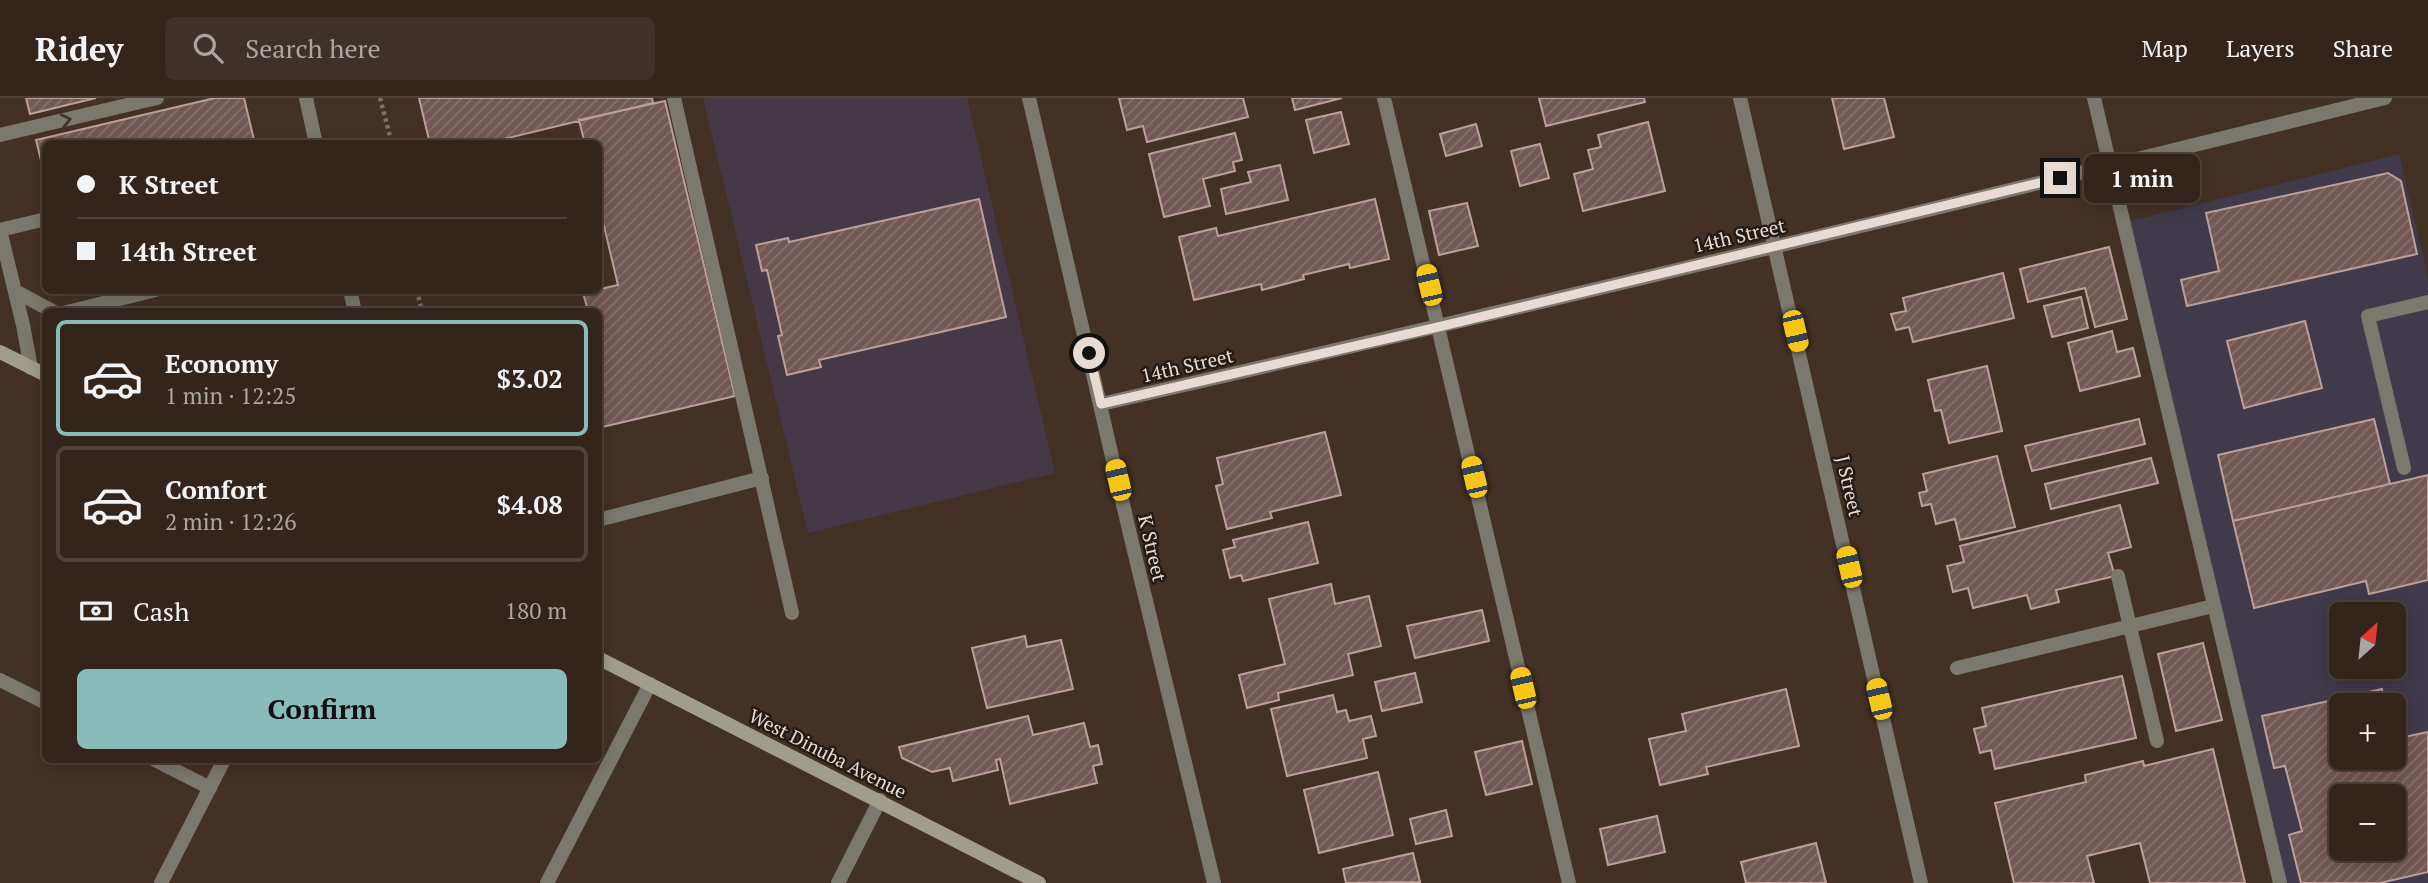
<!DOCTYPE html>
<meta charset="utf-8">
<style>
body{margin:0;font-family:"PT Serif",serif;background:#3e3129;color:#f1f3f6;height:100vh;display:flex;flex-direction:column;font-size:26px;white-space:nowrap}
*{box-sizing:border-box;margin:0}
p{font-size:23px;color:#a9a5a3}
.icon{flex:none;width:38px;height:38px;fill:none;stroke:currentColor;stroke-width:2;stroke-linecap:round;stroke-linejoin:round}
.map{position:relative;flex:1;overflow:hidden}
.side{position:absolute;left:42px;top:210px;width:560px;height:455px;display:flex;flex-direction:column;background:#33251c;border-radius:10px;box-shadow:0 4px 18px #0003,0 0 0 2px #4e423b}
.side>*{flex:none}
.guide{position:absolute;left:42px;top:42px;width:560px;height:154px;border-radius:10px;box-shadow:0 4px 18px #0003,0 0 0 2px #4e423b;display:grid;align-content:center;height:154px;padding:0 35px;background:#33251c}
.needle{width:46px;rotate:27deg}
.buttons{position:absolute;left:2329px;top:504px;display:grid;gap:14px}
.buttons a{display:grid;place-items:center;width:77px;height:77px;border-radius:10px;background:#33251c;box-shadow:0 4px 18px #0003,0 0 0 2px #4e423b;font-size:35px}
.end{position:absolute;width:32px;height:32px;margin:-16px;border:9px solid #e8dbd4;background:#111;box-shadow:0 0 0 4px #111}
.from{border-radius:50%}
.bubble{position:absolute;height:49px;border-radius:10px;background:#33251c;box-shadow:0 4px 18px #0003,0 0 0 2px #4e423b;font-size:23px;font-weight:600;line-height:49px;text-align:center}
.car{position:absolute;width:21px;height:42px;margin:-21px -10px;border-radius:9px;box-shadow:0 0 5px 2px #0007;background:linear-gradient(#f5c518 24%,#345 0 40%,#f5c518 0 76%,#345 0 86%,#f5c518 0)}
.guide b{display:flex;align-items:center;gap:24px;height:66px;font-size:26px}
.guide b+b{border-top:2px solid #4e423b}
.guide i{width:18px;height:18px;background:#f1f3f6}
ul{padding:12px 0 0;list-style:none}
li{display:flex;align-items:center;gap:21px;height:116px;margin:0 14px 10px;padding:0 21px;border:4px solid #4e423b;border-radius:10px}
li div{flex:1}
li b{display:block;font-size:26px}
li em{font-style:normal;font-weight:600}
li.active{border-color:#8bbbb9}
li>.icon{width:63px;height:63px;stroke-width:1.5}
.pay{display:flex;align-items:center;gap:18px;height:77px;padding:0 35px;font-size:26px}
.pay p{margin-inline-start:auto}
.primary-button{display:flex;gap:14px;margin-top:auto;padding:14px 35px}
.primary-button a{flex:1;height:80px;border-radius:10px;background:#8bbbb9;color:#111;font-size:28px;font-weight:600;line-height:80px;text-align:center}
header{display:flex;align-items:center;gap:42px;box-sizing:border-box;height:98px;padding:0 35px;background:#33251c;border-bottom:2px solid #4e423b}
header strong{font-size:33px}
nav{display:flex;gap:38px;margin-inline-start:auto;font-size:24px}
.search{width:490px;height:63px;background:#3e3129;display:flex;align-items:center;gap:18px;box-sizing:border-box;padding:0 24px;border-radius:10px;color:#a9a5a3;font-size:26px}
.map>svg:first-child{display:block}
.commercial{fill:#403a4b;fill-rule:evenodd}
.education{fill:#453847}
.building{fill:url(#building-hatch);stroke:#bc9f9b;stroke-width:2;fill-rule:evenodd}
.lines{fill:none;stroke-linecap:round;stroke-linejoin:round}
.path{stroke:#817166;stroke-width:4.5;stroke-dasharray:3.5 3.5;stroke-linecap:butt}
.lane{stroke:#7b786e;stroke-width:14}
.street{stroke:#7b786e;stroke-width:14}
.secondary{stroke:#a19d8d;stroke-width:14}
.oneway{stroke:#3e3730}
.route{stroke:#e8dbd4;stroke-width:9}
.labels{text-anchor:middle;dominant-baseline:central;stroke-width:5;stroke-linejoin:round;paint-order:stroke}
.street-label{font-size:19px;fill:#e8dbd4;stroke:#241b16}
</style>
<header>
<strong>Ridey</strong>
<div class="search"><svg class="icon" aria-label="search" viewBox="0 0 24 24"><circle cx="10" cy="10" r="6"/><path d="M15 15l6 6"/></svg>Search here</div>
<nav><a>Map</a><a>Layers</a><a>Share</a></nav>
</header>
<div class="map">
<svg width="2428" height="785" viewBox="0 0 2428 785">
<defs>
<pattern id="building-hatch" width="6" height="6" patternUnits="userSpaceOnUse" patternTransform="scale(1.75)"><rect width="6" height="6" fill="#725854"/><path d="M-1 1l2-2M0 6l6-6M5 7l2-2" fill="none" stroke="#866f6c"/></pattern>
</defs>
<rect width="100%" height="100%" fill="#443125"/>
<path class="commercial" d="M2399,56L2428,179V785H2280L2122,125ZM2342,516H2394V569H2342ZM2342,607H2394V660H2342ZM2342,698H2394V751H2342Z"/>
<path class="education" d="M703,0H967L1055,375L808,435Z"/>
<path class="building" d="M26,0H96L30,16Z
M215,0H244L255,46H46V83L36,42Z
M419,0H652L653,5L483,46H430Z
M1119,0H1243L1248,19L1147,44L1143,28L1127,32Z
M1292,0H1342L1295,12Z
M1539,0H1644L1645,4L1546,28Z
M1832,0H1884L1894,39L1844,51Z
M665,3L735,298L598,330V214H569L587,209L583,195L618,187L598,103V46H585L579,22Z
M1341,14L1349,46L1314,55L1306,22Z
M1648,24L1665,93L1583,113L1574,76L1593,71L1588,52L1601,49L1598,37Z
M1476,26L1482,48L1446,58L1440,36Z
M1235,35L1242,62L1233,64L1235,73L1203,81L1210,108L1164,119L1149,56Z
M1540,46L1549,80L1520,88L1511,53Z
M1280,67L1288,102L1226,116L1221,91L1251,84L1248,74Z
M2388,75L2401,83L2417,156L2187,208L2181,182L2219,173L2206,115Z
M979,101L1006,219L819,262L821,269L787,277L778,238L782,237L767,172L762,173L756,147L788,140L789,144Z
M1375,101L1389,161L1350,170L1349,166L1303,177L1304,181L1262,192L1261,186L1194,202L1179,139L1216,130L1218,138Z
M1467,105L1478,148L1439,157L1429,113Z
M2109,149L2127,221L2095,229L2085,190L2028,204L2020,171Z
M2003,175L2014,220L1913,244L1909,229L1896,232L1891,216L1906,213L1903,200Z
M2081,199L2088,230L2052,239L2044,208Z
M2305,223L2322,290L2244,310L2227,243Z
M2112,233L2117,254L2133,250L2140,278L2080,293L2068,245Z
M1987,268L2002,333L1949,345L1941,312L1935,313L1928,282Z
M2139,321L2145,346L2032,373L2025,348Z
M2374,321L2390,386L2233,423L2218,357Z
M1325,334L1341,397L1270,414L1272,420L1227,431L1216,388L1223,386L1217,360Z
M1997,358L2015,429L1960,442L1955,421L1936,426L1931,406L1922,408L1919,395L1927,393L1923,376Z
M2151,360L2158,385L2051,411L2045,386Z
M2428,377V482L2369,496L2366,483L2254,510L2233,423Z
M2120,407L2131,449L2108,455L2115,478L2056,492L2059,504L2031,511L2027,497L1973,510L1968,490L1953,494L1947,468L1964,464L1960,448Z
M1308,424L1318,465L1243,483L1241,477L1230,480L1223,452L1235,449L1233,442Z
M1331,486L1335,506L1369,498L1381,548L1348,556L1353,577L1278,595L1279,602L1247,610L1239,577L1285,566L1269,501Z
M1482,512L1489,543L1415,560L1407,528Z
M1025,538L1027,549L1061,542L1073,591L987,610L972,550Z
M2203,545L2222,622L2176,633L2158,556Z
M1415,575L1422,604L1382,613L1375,584Z
M2122,578L2136,640L1995,671L1991,652L1980,655L1974,631L1986,628L1982,610Z
M1786,591L1799,648L1706,669L1708,676L1660,687L1649,641L1686,633L1682,616Z
M2382,591L2386,607H2342V660H2394V641L2428,634V774L2380,785H2301L2289,737L2302,733L2285,668L2274,670L2262,618ZM2342,698H2394V751H2342Z
M1333,597L1337,614L1346,612L1349,623L1371,618L1376,638L1363,641L1367,660L1287,678L1271,611Z
M1028,618L1033,637L1084,625L1090,649L1098,647L1102,666L1093,668L1097,685L1010,706L1000,661L996,662L998,672L953,683L950,670L932,674L902,660L899,649Z
M1522,643L1532,686L1486,697L1475,654Z
M2213,651L2245,785H2150L2140,745L2087,758L2094,785H2014L1995,705L2086,684L2085,677L2143,663L2144,668Z
M1378,674L1393,737L1319,755L1304,692Z
M1446,712L1452,738L1416,746L1410,721Z
M1657,718L1665,754L1608,767L1600,731Z
M1816,745L1826,785H1746L1741,764Z
M1413,755L1420,784L1346,785L1343,771Z"/>
<g class="lines">
<path class="path" d="M380,0L392,46
M417,192L422,214"/>
<path class="lane" d="M674,0L792,515
M1384,0L1569,785
M2094,0L2280,785
M0,37L157,0
M15,193L54,214
M67,214L156,192
M31,270L23,227L0,132L46,121
M2404,370L2368,218L2428,204
M2118,478L2157,643
M1957,570L2213,508
M0,582L46,605
M155,662L210,690
M547,785L650,586"/>
<path class="street" d="M306,0L316,46
M1029,0L1129,432L1214,785
M1740,0L1921,785
M350,192L355,214
M1101,306C1530,208 1958,106 2385,0
M598,422L762,380
M161,785L224,662
M838,785L880,702"/>
<path class="secondary" d="M0,254L46,277
M598,560L1039,785"/>
</g>
<defs><path id="oneway-chevron" d="M-2-3.5L2.5 0L-2 3.5" fill="none" stroke-width="1.6" stroke-linecap="round" stroke-linejoin="round" transform="scale(1.75)"/></defs>
<use class="oneway" href="#oneway-chevron" transform="translate(66 22) rotate(-13)"/>
<g class="lines">
<path class="route" d="M1089,255L1101,306L1438,229L2060,80"/>
</g>
<g class="labels">
<g class="street-label">
<text transform="translate(1739 137) rotate(-13)">14th Street</text>
<text transform="translate(1187 267) rotate(-13)">14th Street</text>
<text transform="translate(1850 388) rotate(77)">J Street</text>
<text transform="translate(1153 450) rotate(77)">K Street</text>
<text transform="translate(828 655) rotate(27)">West Dinuba Avenue</text>
</g>
</g>
</svg>
<div class="buttons">
<a><svg class="needle" viewBox="-14 -14 28 28"><path d="M0-13l5 13h-10z" fill="#e53935"/><path d="M0 13l5-13h-10z" fill="#a9a5a3"/></svg></a>
<a>+</a>
<a>−</a>
</div>
<i class="end from" style="left:1089px;top:255px"></i>
<i class="end" style="left:2060px;top:80px"></i>
<div class="bubble" style="left:2084px;top:56px;width:116px">1 min</div>
<i class="car" style="left:1429px;top:187px;rotate:347deg"></i>
<i class="car" style="left:1795px;top:233px;rotate:167deg"></i>
<i class="car" style="left:1474px;top:379px;rotate:347deg"></i>
<i class="car" style="left:1118px;top:382px;rotate:347deg"></i>
<i class="car" style="left:1849px;top:469px;rotate:347deg"></i>
<i class="car" style="left:1523px;top:590px;rotate:347deg"></i>
<i class="car" style="left:1879px;top:601px;rotate:347deg"></i>
<div class="guide">
<b><i class="from"></i>K Street</b>
<b><i></i>14th Street</b>
</div>
<section class="side">
<ul>
<li class="active"><svg class="icon" aria-label="car" viewBox="0 0 24 24"><path d="M5 17H2v-5l4-1 3-4h7l3 4 3 1v5h-3M9 17h6M6 11h13"/><circle cx="7" cy="17" r="2"/><circle cx="17" cy="17" r="2"/></svg><div><b>Economy</b><p>1 min · 12:25</p></div><em>$3.02</em></li>
<li><svg class="icon" aria-label="car" viewBox="0 0 24 24"><path d="M5 17H2v-5l4-1 3-4h7l3 4 3 1v5h-3M9 17h6M6 11h13"/><circle cx="7" cy="17" r="2"/><circle cx="17" cy="17" r="2"/></svg><div><b>Comfort</b><p>2 min · 12:26</p></div><em>$4.08</em></li>
</ul>
<div class="pay"><svg class="icon" aria-label="cash" viewBox="0 0 24 24"><path d="M3 7h18v10H3z"/><circle cx="12" cy="12" r="2"/></svg>Cash<p>180 m</p></div>
<div class="primary-button"><a>Confirm</a></div>
</section>
</div>
